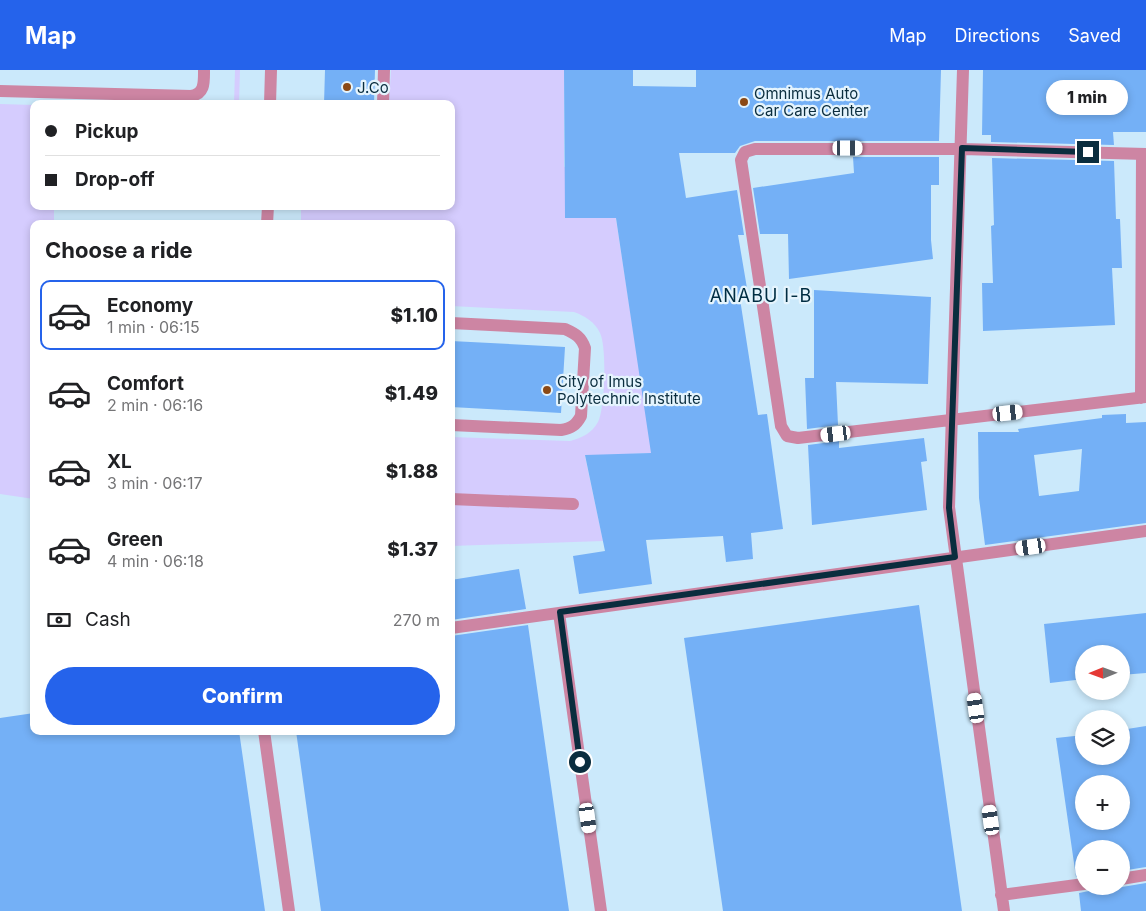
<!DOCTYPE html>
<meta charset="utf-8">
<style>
body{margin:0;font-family:Inter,sans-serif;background:#f2f2f2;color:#202124;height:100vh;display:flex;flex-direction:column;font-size:19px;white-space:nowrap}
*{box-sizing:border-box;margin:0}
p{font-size:16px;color:#757577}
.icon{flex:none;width:28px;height:28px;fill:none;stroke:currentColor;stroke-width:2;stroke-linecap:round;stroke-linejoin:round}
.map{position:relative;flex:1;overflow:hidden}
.sheet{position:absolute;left:30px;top:150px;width:425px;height:515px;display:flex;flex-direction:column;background:#fff;border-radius:10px;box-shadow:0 2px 8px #0003}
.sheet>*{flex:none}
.top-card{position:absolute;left:30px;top:30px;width:425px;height:110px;border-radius:10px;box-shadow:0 2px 8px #0003;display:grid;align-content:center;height:110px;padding:0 15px;background:#fff}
.needle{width:32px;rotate:269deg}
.tools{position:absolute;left:1075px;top:575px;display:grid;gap:10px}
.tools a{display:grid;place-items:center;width:55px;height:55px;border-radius:50%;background:#fff;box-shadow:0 2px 8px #0003;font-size:25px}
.end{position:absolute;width:22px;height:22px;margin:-11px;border:6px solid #0a2d3e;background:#fff;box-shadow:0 0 0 2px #fff}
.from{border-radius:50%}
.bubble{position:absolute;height:35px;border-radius:18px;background:#fff;box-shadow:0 2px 8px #0003;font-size:16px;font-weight:800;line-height:35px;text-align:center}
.car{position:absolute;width:15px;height:30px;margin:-15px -8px;border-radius:6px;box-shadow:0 0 4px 1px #0007;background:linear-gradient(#fff 24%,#345 0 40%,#fff 0 76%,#345 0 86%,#fff 0)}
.top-card b{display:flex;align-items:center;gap:18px;height:48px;font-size:19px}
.top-card b+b{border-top:1px solid #e0e0e0}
.top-card i{width:12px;height:12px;background:#202124}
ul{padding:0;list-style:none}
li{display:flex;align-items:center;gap:15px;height:70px;margin:0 10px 8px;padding:0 5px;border:2px solid transparent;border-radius:10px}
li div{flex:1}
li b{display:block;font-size:19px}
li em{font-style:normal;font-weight:800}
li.current{border-color:#2563eb}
li>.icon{width:45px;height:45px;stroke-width:1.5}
h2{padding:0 15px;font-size:22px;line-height:60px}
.pay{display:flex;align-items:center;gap:12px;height:55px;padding:0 15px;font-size:19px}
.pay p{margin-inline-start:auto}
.primary-button{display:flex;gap:10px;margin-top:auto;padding:10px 15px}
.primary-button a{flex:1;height:58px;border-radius:30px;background:#2563eb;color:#fff;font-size:20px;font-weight:800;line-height:58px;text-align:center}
header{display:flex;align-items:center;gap:30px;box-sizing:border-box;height:70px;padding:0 25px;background:#2563eb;color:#fff}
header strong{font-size:24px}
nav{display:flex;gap:28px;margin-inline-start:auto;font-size:18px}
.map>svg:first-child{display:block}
.green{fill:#d5ccfe}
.building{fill:#74b0f6;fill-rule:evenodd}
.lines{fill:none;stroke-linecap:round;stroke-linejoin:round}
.minor{stroke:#cd85a3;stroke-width:12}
.route{stroke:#0a2d3e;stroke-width:6}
.poi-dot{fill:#8b4916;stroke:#e5f4fd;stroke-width:2}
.labels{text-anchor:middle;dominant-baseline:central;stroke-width:4.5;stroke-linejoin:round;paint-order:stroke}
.poi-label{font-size:15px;fill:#0a2d3e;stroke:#e5f4fd;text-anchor:start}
.quarter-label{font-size:18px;letter-spacing:1px;fill:#002d42;stroke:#e5f4fd}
</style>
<header>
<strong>Map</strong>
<nav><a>Map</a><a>Directions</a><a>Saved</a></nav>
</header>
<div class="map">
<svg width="1146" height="841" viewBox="0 0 1146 841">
<rect width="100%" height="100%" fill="#cbe9fb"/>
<path class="green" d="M235,0H240L239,34H234Z
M391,0H564V97H608L652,383L585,386L603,471L451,476V367L570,371C582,368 592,363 598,352C605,339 607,277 600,263C595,252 585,246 574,242L451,236V154H301V136H451V34H389Z
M0,34L34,35V136H54V154H34V429L0,424Z"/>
<path class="building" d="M325,0H375L374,34H324Z
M564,0H633V16L696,17V0H941L939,71H755L740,76L735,83H679L686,128L737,120L744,165H738L749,230L740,229L758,345L767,344L783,459L751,463L753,489L726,492L723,466L646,470L652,514L579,524L573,486L605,481L585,385L651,383L616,148H565Z
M983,0H1146V62H1113L1114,75L991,72V65H982Z
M853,87H939V115H931V170L933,189L789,209L788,164H760L753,118L854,103Z
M992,88L1114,91L1116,149H1120L1122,198H1112L1115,255L983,261L982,213H993L991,156L994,155Z
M814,220L931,227L928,314L836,312L838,355L807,359L805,308H814Z
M451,271L565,277L561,343L451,337Z
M1126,344V353L1146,352V453L985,475L979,428L978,362H1019L1018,359L1102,348V345ZM1082,379L1079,421L1039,426L1034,385Z
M924,368L927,391L921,392L927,440L812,455L808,375L839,371V378Z
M519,499L526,539L451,550V510Z
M919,535L962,841H723L684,568Z
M1146,543V603L1121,605V584H1084V609L1050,613L1044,554Z
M528,555L569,841H321L296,661H451V566Z
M34,643V661H239L265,841H0V648Z
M1146,656V797L1121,801V779H1084V806L1076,807L1056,668L1084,665V686H1121V660ZM1084,714H1121V751H1084Z
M1146,813V841H1081L1079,823L1089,821L1092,816L1122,817Z"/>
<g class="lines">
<path class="minor" d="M963,0L949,437L1004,841
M0,21L191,26C205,24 204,12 204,0
M270,34L271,0
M383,34L384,0
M1146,84L962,79H755L745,82L741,90L781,356L787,366L798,368L1146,327
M267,154L268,136
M451,253L565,259C576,264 581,267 585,278L581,346C576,355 572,358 561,360L451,355
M1141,328L1142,84
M451,429L573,434
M559,543L601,841
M451,558L1146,461
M264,661L289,841
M1121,809L1146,805
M1001,825L1084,814"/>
</g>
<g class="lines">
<path class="route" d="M580,692L560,542L955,487L949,438L962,78L1088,82"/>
</g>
<g class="poi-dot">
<circle cx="347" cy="17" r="5"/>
<circle cx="744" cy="32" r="5"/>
<circle cx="547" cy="320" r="5"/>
</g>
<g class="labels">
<g class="poi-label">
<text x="357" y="17">J.Co</text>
<text x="754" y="23">Omnimus Auto<tspan x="754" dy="17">Car Care Center</tspan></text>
<text x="557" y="311">City of Imus<tspan x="557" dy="17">Polytechnic Institute</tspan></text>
</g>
<g class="quarter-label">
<text x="761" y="225">ANABU I-B</text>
</g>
</g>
</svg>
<div class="tools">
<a><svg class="needle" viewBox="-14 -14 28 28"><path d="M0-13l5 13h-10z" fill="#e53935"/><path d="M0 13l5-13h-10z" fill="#757577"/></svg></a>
<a><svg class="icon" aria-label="layers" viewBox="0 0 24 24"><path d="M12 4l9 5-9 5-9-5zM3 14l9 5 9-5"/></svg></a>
<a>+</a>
<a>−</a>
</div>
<i class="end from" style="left:580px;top:692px"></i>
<i class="end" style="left:1088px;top:82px"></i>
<div class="bubble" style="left:1046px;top:10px;width:82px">1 min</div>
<i class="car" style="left:848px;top:78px;rotate:90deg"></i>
<i class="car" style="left:1008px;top:343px;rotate:84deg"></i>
<i class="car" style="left:836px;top:364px;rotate:263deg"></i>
<i class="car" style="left:1031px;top:477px;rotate:262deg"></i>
<i class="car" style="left:976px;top:638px;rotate:352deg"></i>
<i class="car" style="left:588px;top:748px;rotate:172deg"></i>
<i class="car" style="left:991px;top:750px;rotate:352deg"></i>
<div class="top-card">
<b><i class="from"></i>Pickup</b>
<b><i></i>Drop-off</b>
</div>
<section class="sheet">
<h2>Choose a ride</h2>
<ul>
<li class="current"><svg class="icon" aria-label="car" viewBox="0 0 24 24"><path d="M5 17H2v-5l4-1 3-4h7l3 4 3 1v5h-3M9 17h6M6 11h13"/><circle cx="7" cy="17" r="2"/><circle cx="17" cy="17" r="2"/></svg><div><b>Economy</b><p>1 min · 06:15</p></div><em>$1.10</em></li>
<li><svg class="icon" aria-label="car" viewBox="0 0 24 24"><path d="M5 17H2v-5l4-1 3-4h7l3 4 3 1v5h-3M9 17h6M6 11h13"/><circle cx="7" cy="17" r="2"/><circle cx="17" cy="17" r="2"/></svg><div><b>Comfort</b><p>2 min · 06:16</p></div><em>$1.49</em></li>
<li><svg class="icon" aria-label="car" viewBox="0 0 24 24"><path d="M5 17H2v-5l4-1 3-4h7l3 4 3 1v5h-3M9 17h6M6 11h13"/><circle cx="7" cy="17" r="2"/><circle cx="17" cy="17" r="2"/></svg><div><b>XL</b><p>3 min · 06:17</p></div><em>$1.88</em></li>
<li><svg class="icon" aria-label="car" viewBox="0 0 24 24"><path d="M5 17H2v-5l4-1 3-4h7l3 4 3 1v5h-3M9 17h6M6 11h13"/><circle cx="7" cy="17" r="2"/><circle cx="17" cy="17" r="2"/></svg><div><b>Green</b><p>4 min · 06:18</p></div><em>$1.37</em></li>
</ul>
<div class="pay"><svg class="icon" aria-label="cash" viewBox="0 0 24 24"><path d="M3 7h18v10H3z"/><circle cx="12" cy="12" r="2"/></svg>Cash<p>270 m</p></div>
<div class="primary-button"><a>Confirm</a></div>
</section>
</div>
